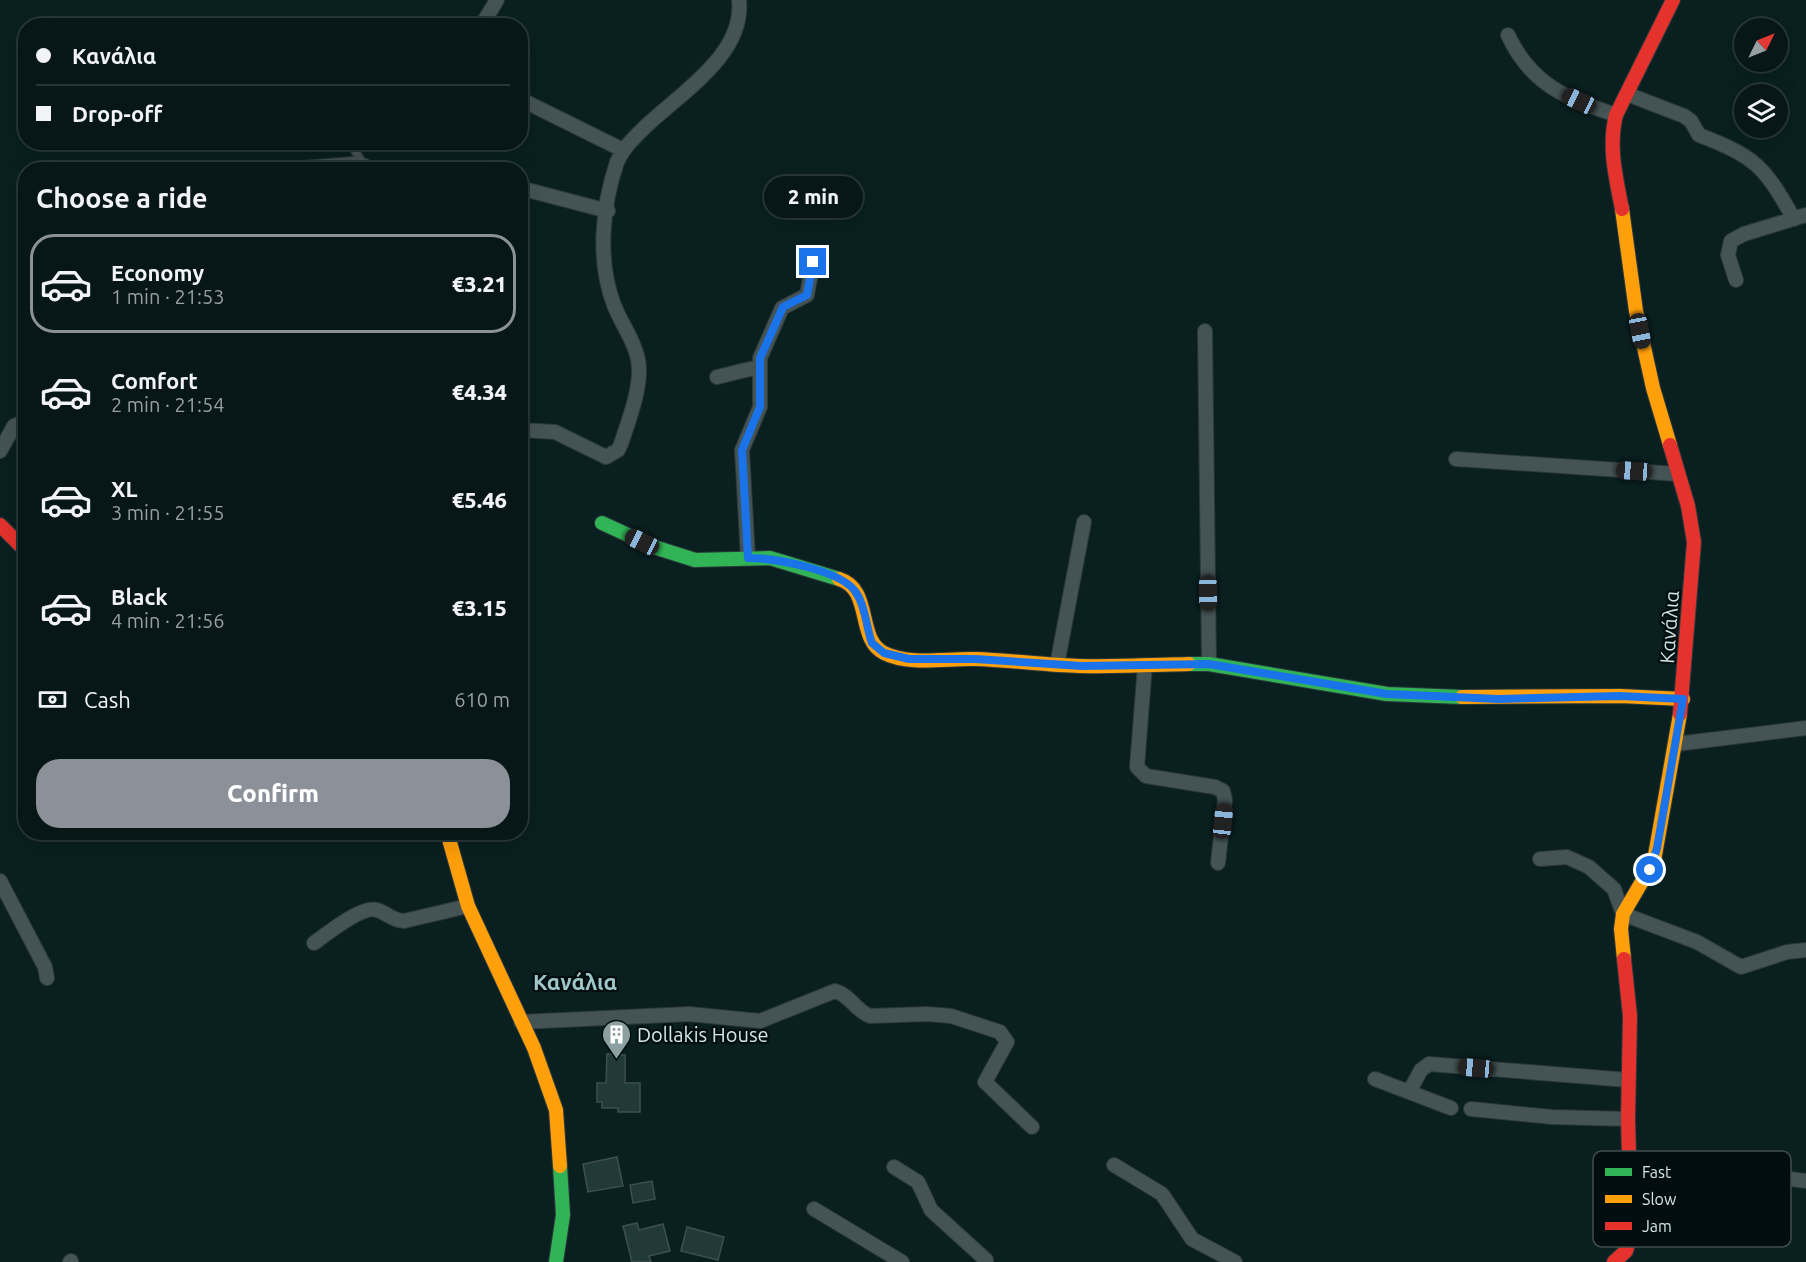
<!DOCTYPE html>
<meta charset="utf-8">
<style>
body{margin:0;font-family:Ubuntu,sans-serif;background:#152425;color:#f1f3f6;height:100vh;display:flex;flex-direction:column;font-size:22px;white-space:nowrap}
*{box-sizing:border-box;margin:0}
p{font-size:20px;color:#989fa2}
.icon{flex:none;width:33px;height:33px;fill:none;stroke:currentColor;stroke-width:2;stroke-linecap:round;stroke-linejoin:round}
.map{position:relative;flex:1;overflow:hidden}
.side{position:absolute;left:18px;top:162px;width:510px;height:678px;display:flex;flex-direction:column;background:#071718;border-radius:24px;box-shadow:0 6px 24px #0002,0 0 0 2px #283637}
.side>*{flex:none}
.top-card{position:absolute;left:18px;top:18px;width:510px;height:132px;border-radius:24px;box-shadow:0 6px 24px #0002,0 0 0 2px #283637;display:grid;align-content:center;height:132px;padding:0 18px;background:#071718}
.needle{width:39px;rotate:47deg}
.controls{position:absolute;left:1734px;top:18px;display:grid;gap:12px}
.controls a{display:grid;place-items:center;width:54px;height:54px;border-radius:50%;background:#071718;box-shadow:0 6px 24px #0002,0 0 0 2px #283637;font-size:30px}
.end{position:absolute;width:27px;height:27px;margin:-14px;border:8px solid #1a73e8;background:#fff;box-shadow:0 0 0 3px #fff}
.from{border-radius:50%}
.bubble{position:absolute;height:42px;border-radius:21px;background:#071718;box-shadow:0 6px 24px #0002,0 0 0 2px #283637;font-size:20px;font-weight:800;line-height:42px;text-align:center}
.car{position:absolute;width:18px;height:36px;margin:-18px -9px;border-radius:8px;box-shadow:0 0 4px 2px #0007;background:linear-gradient(#222 24%,#8ab4d8 0 40%,#222 0 76%,#8ab4d8 0 86%,#222 0)}
.top-card b{display:flex;align-items:center;gap:21px;height:57px;font-size:22px}
.top-card b+b{border-top:2px solid #283637}
.top-card i{width:15px;height:15px;background:#f1f3f6}
ul{padding:0;list-style:none}
li{display:flex;align-items:center;gap:18px;height:99px;margin:0 12px 9px;padding:0 6px;border:3px solid transparent;border-radius:24px}
li div{flex:1}
li b{display:block;font-size:22px}
li em{font-style:normal;font-weight:800}
li.on{border-color:#8c9099}
li>.icon{width:54px;height:54px;stroke-width:1.5}
h2{padding:0 18px;font-size:27px;line-height:72px}
.pay{display:flex;align-items:center;gap:15px;height:66px;padding:0 18px;font-size:22px}
.pay p{margin-inline-start:auto}
.cta{display:flex;gap:12px;margin-top:auto;padding:12px 18px}
.cta a{flex:1;height:69px;border-radius:24px;background:#8c9099;color:#fff;font-size:24px;font-weight:800;line-height:69px;text-align:center}
.map>svg:first-child{display:block}
.building{fill:#213a38;stroke:#3e4f4e;stroke-width:1.5}
.lines{fill:none;stroke-linecap:round;stroke-linejoin:round}
.lane-casing{stroke:#2c393a;stroke-width:10}
.street-casing{stroke:#2c393a;stroke-width:16}
.fast-casing{stroke:#2c393a;stroke-width:16}
.slow-casing{stroke:#2c393a;stroke-width:16}
.jam-casing{stroke:#2c393a;stroke-width:16}
.lane{stroke:#445354;stroke-width:7}
.street{stroke:#445354;stroke-width:14}
.fast{stroke:#30b455;stroke-width:14}
.slow{stroke:#ff9f0a;stroke-width:14}
.jam{stroke:#e5322d;stroke-width:14}
.route{stroke:#1a73e8;stroke-width:8}
.labels{text-anchor:middle;dominant-baseline:central;stroke-width:4.5;stroke-linejoin:round;paint-order:stroke}
.street-label{font-size:20px;fill:#d2e6e8;stroke:#010d0e}
.poi-label{font-size:20px;fill:#d2e6e8;stroke:#010d0e;text-anchor:start}
.quarter-label{font-size:22px;font-weight:bold;fill:#9fc7ca;stroke:#010d0e}
.key{fill:#010d0e;stroke:#404e4f;stroke-width:1.5}
.key-label{font-size:16px;fill:#d2e6e8}
</style>
<div class="map">
<svg width="1806" height="1262" viewBox="0 0 1806 1262">
<rect width="100%" height="100%" fill="#091f20"/>
<path class="building" d="M607,1054L625,1055V1083H640V1112H618V1108H602V1102H597V1083H606Z
M617,1157L623,1186L588,1192L583,1164Z
M652,1181L655,1199L633,1203L630,1185Z
M637,1223L639,1230L663,1224L670,1251L649,1256L651,1262H632L623,1226Z
M687,1227L724,1237L718,1260L681,1251Z"/>
<g class="lines">
<defs>
<path id="lane" d="M349,142L365,166"/>
<path id="street" d="M481,26L497,0
M1508,35C1531,85 1566,98 1616,115
M1627,94L1684,116L1691,121L1699,135C1756,157 1764,166 1794,219
M520,99L623,150
M280,170L353,164L365,166L369,170
M520,188L608,211
M1736,280L1728,255L1731,241L1744,234L1806,215
M1205,331L1209,664
M717,377L758,367
M520,430L555,432L606,457L618,450L621,444C628,422 640,392 639,368C638,345 622,326 614,305C597,261 602,207 617,162C623,148 634,138 645,127C679,94 745,55 739,0
M0,451L14,426L26,421
M1456,459L1678,474
M748,558L742,450L760,407V358L782,308L807,295L813,262
M1057,665L1084,522
M1145,665L1137,767L1146,776L1215,787L1223,791L1225,800L1218,863
M1676,744L1806,728
M1540,859L1567,857L1589,867L1614,889L1623,914L1697,942L1741,967L1787,952L1806,950
M0,881L45,967L47,978
M314,943C327,934 362,905 377,910C387,913 393,921 404,921L468,906
M521,1022L689,1014L760,1021L835,991C850,995 856,1011 870,1016L927,1014L951,1016L1000,1032L1007,1042L985,1082L1032,1127
M1375,1079L1451,1108
M1409,1092L1421,1070L1429,1064L1628,1080
M1471,1109L1552,1117L1628,1119
M1114,1165L1162,1194L1192,1239L1235,1262
M894,1167L918,1182L931,1210L986,1260
M1630,1167L1745,1173L1806,1181
M814,1209L902,1262
M70,1262L71,1261"/>
<path id="fast" d="M602,523L654,547L695,560L770,558L839,579
M1189,664H1209L1387,694L1462,697
M556,1262L563,1215L560,1166"/>
<path id="slow" d="M1622,209L1636,311L1653,388L1670,445
M839,579C873,589 856,639 884,653C910,666 947,658 975,659C1010,660 1045,665 1080,666C1116,667 1153,665 1189,664
M1462,697L1620,696L1683,699
M447,832L468,906L534,1048L556,1110L560,1166
M1624,959L1621,929L1623,914L1654,861L1680,714"/>
<path id="jam" d="M1622,209C1616,178 1608,147 1616,115L1673,0
M1670,445L1688,506L1694,542L1680,714
M0,525L26,551
M1614,1262L1626,1251L1631,1233L1628,1119L1630,1016L1624,959"/>
</defs>
<use href="#lane" class="lane-casing"/>
<use href="#street" class="street-casing"/>
<use href="#fast" class="fast-casing"/>
<use href="#slow" class="slow-casing"/>
<use href="#jam" class="jam-casing"/>
<use href="#lane" class="lane"/>
<use href="#street" class="street"/>
<use href="#fast" class="fast"/>
<use href="#slow" class="slow"/>
<use href="#jam" class="jam"/>
</g>
<g class="lines">
<path class="route" d="M813,262L807,295L783,307L760,358V407L742,450L748,558C774,558 844,570 857,594C866,608 866,627 872,643L884,653L909,659H975L1082,666L1209,664L1387,694L1498,699L1620,696L1683,699L1657,848L1650,870"/>
</g>
<defs>
<symbol id="building-pin" viewBox="-11 -11 22 30"><path d="M0 17L-7.5 6A9.5 9.5 0 1 1 7.5 6Z" fill="#8ca0a2" stroke="#010d0e"/><path d="M-4-6H4V6H1V3H-1V6H-4ZM-2.5-4.3h1.7v1.8h-1.7ZM.8-4.3h1.7v1.8H.8ZM-2.5-1h1.7V.8h-1.7ZM.8-1h1.7V.8H.8Z" fill="#fff"/></symbol>
</defs>
<g fill-rule="evenodd">
<use href="#building-pin" x="600" y="1018" width="33" height="45"/>
</g>
<g class="labels">
<g class="street-label">
<text transform="translate(1669 627) rotate(-86)">Κανάλια</text>
</g>
<g class="poi-label">
<text x="637" y="1034">Dollakis House</text>
</g>
<g class="quarter-label">
<text x="575" y="981">Κανάλια</text>
</g>
</g>
<rect x="1593" y="1151" width="198" height="96" rx="9" class="key"/>
<rect x="1605" y="1168" width="27" height="8" fill="#30b455"/>
<rect x="1605" y="1195" width="27" height="8" fill="#ff9f0a"/>
<rect x="1605" y="1222" width="27" height="8" fill="#e5322d"/>
<g class="key-label">
<text x="1642" y="1178">Fast</text>
<text x="1642" y="1205">Slow</text>
<text x="1642" y="1232">Jam</text>
</g>
</svg>
<div class="controls">
<a><svg class="needle" viewBox="-14 -14 28 28"><path d="M0-13l5 13h-10z" fill="#e53935"/><path d="M0 13l5-13h-10z" fill="#989fa2"/></svg></a>
<a><svg class="icon" aria-label="layers" viewBox="0 0 24 24"><path d="M12 4l9 5-9 5-9-5zM3 14l9 5 9-5"/></svg></a>
</div>
<i class="end from" style="left:1650px;top:870px"></i>
<i class="end" style="left:813px;top:262px"></i>
<div class="bubble" style="left:764px;top:176px;width:99px">2 min</div>
<i class="car" style="left:1579px;top:101px;rotate:295deg"></i>
<i class="car" style="left:1640px;top:331px;rotate:169deg"></i>
<i class="car" style="left:1634px;top:471px;rotate:274deg"></i>
<i class="car" style="left:642px;top:542px;rotate:296deg"></i>
<i class="car" style="left:1208px;top:593px;rotate:179deg"></i>
<i class="car" style="left:1223px;top:821px;rotate:6deg"></i>
<i class="car" style="left:1476px;top:1068px;rotate:275deg"></i>
<div class="top-card">
<b><i class="from"></i>Κανάλια</b>
<b><i></i>Drop-off</b>
</div>
<section class="side">
<h2>Choose a ride</h2>
<ul>
<li class="on"><svg class="icon" aria-label="car" viewBox="0 0 24 24"><path d="M5 17H2v-5l4-1 3-4h7l3 4 3 1v5h-3M9 17h6M6 11h13"/><circle cx="7" cy="17" r="2"/><circle cx="17" cy="17" r="2"/></svg><div><b>Economy</b><p>1 min · 21:53</p></div><em>€3.21</em></li>
<li><svg class="icon" aria-label="car" viewBox="0 0 24 24"><path d="M5 17H2v-5l4-1 3-4h7l3 4 3 1v5h-3M9 17h6M6 11h13"/><circle cx="7" cy="17" r="2"/><circle cx="17" cy="17" r="2"/></svg><div><b>Comfort</b><p>2 min · 21:54</p></div><em>€4.34</em></li>
<li><svg class="icon" aria-label="car" viewBox="0 0 24 24"><path d="M5 17H2v-5l4-1 3-4h7l3 4 3 1v5h-3M9 17h6M6 11h13"/><circle cx="7" cy="17" r="2"/><circle cx="17" cy="17" r="2"/></svg><div><b>XL</b><p>3 min · 21:55</p></div><em>€5.46</em></li>
<li><svg class="icon" aria-label="car" viewBox="0 0 24 24"><path d="M5 17H2v-5l4-1 3-4h7l3 4 3 1v5h-3M9 17h6M6 11h13"/><circle cx="7" cy="17" r="2"/><circle cx="17" cy="17" r="2"/></svg><div><b>Black</b><p>4 min · 21:56</p></div><em>€3.15</em></li>
</ul>
<div class="pay"><svg class="icon" aria-label="cash" viewBox="0 0 24 24"><path d="M3 7h18v10H3z"/><circle cx="12" cy="12" r="2"/></svg>Cash<p>610 m</p></div>
<div class="cta"><a>Confirm</a></div>
</section>
</div>
